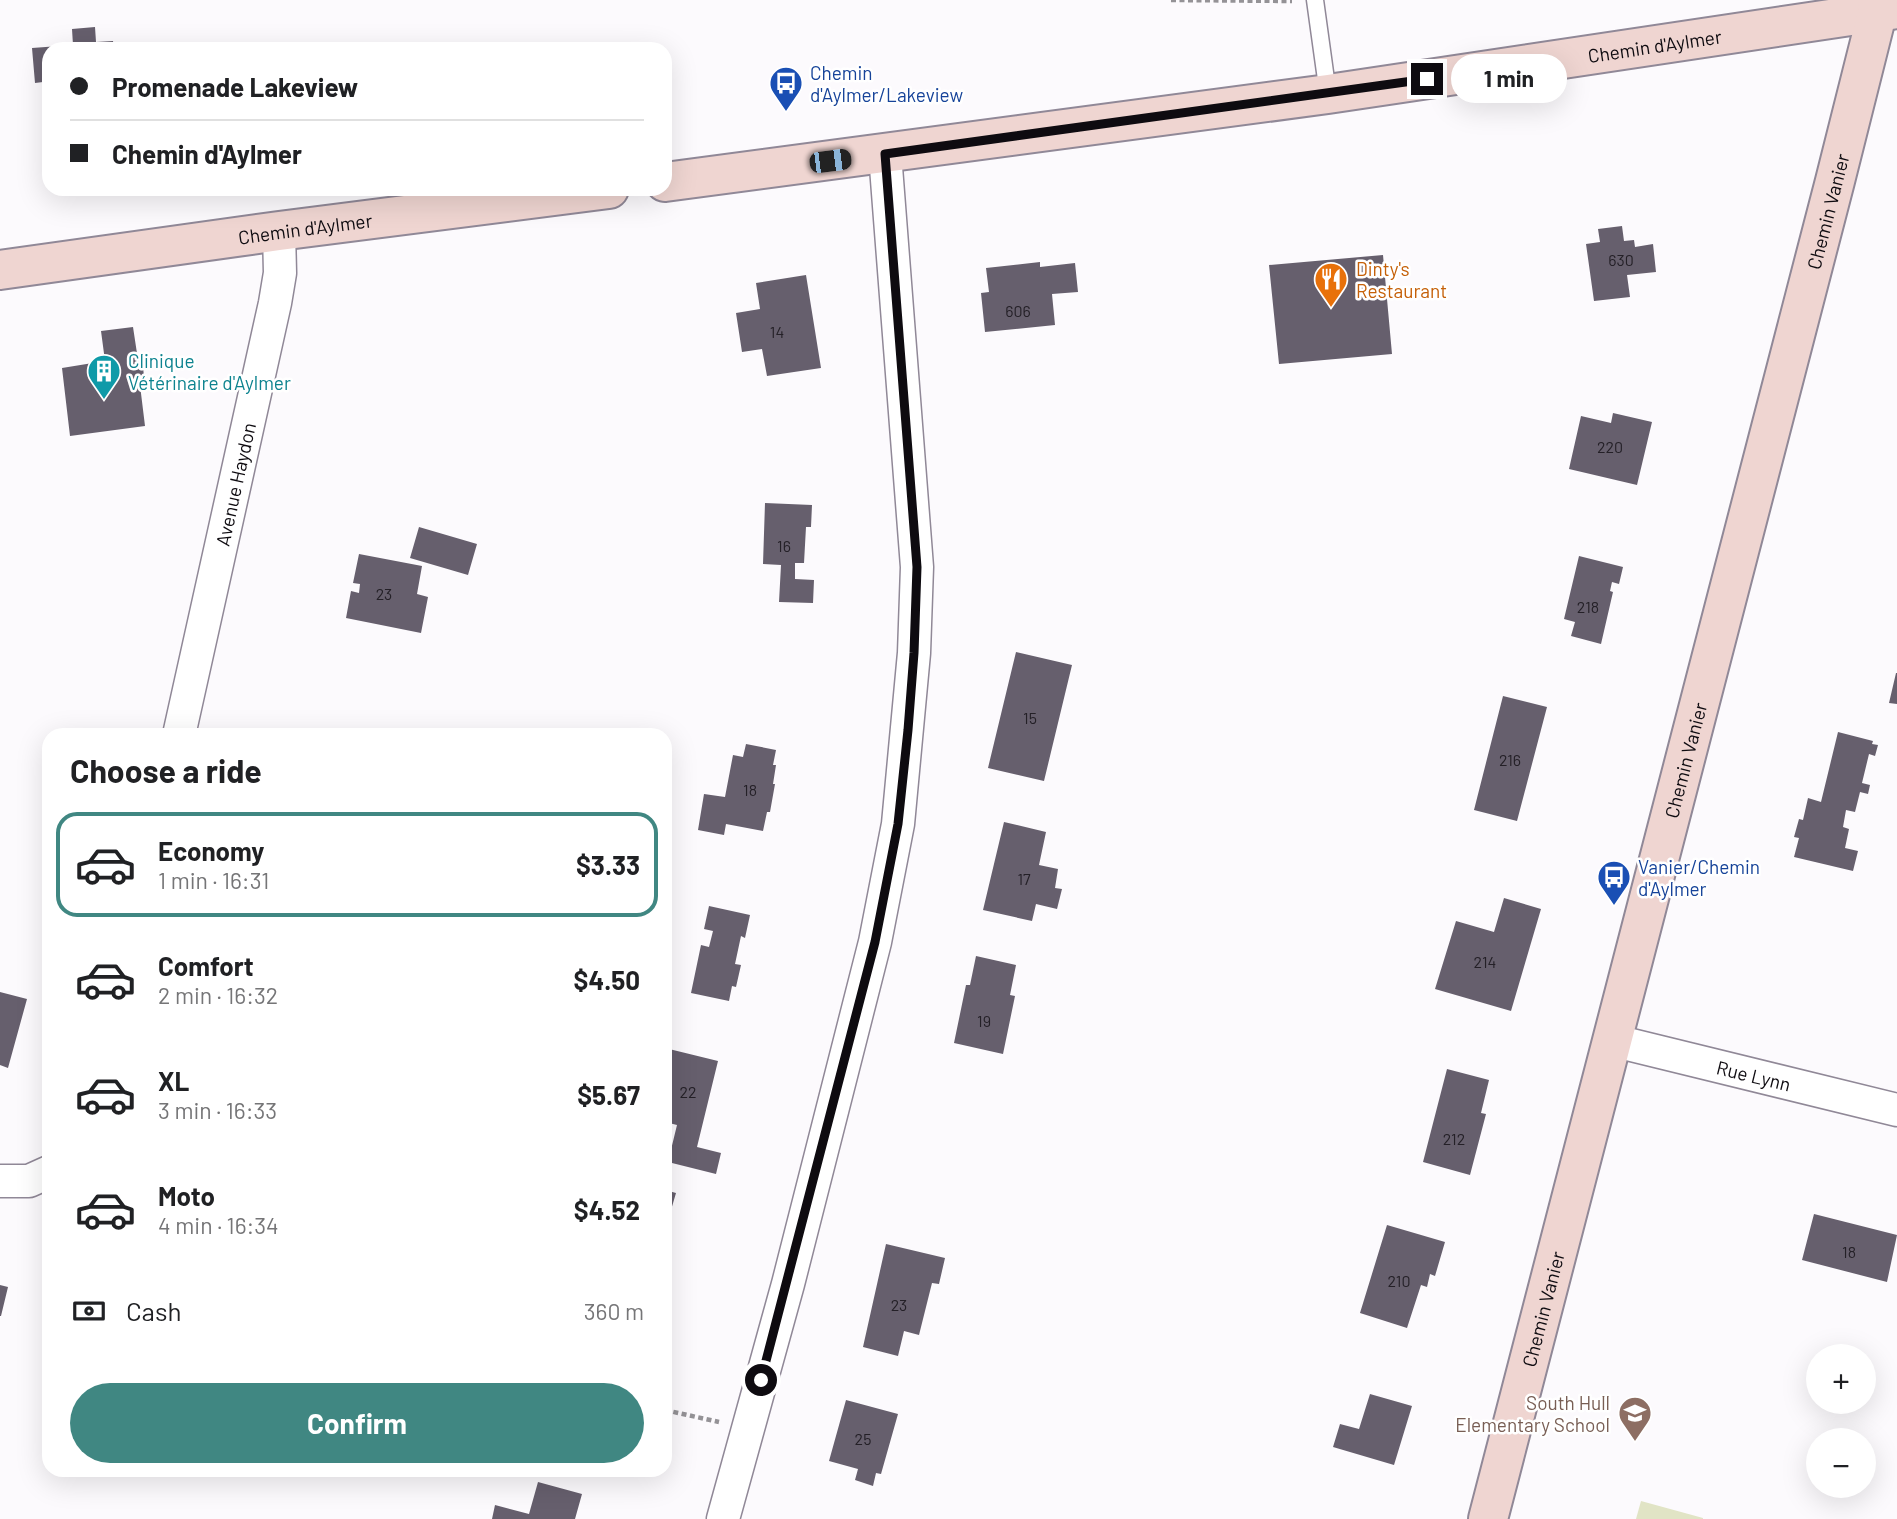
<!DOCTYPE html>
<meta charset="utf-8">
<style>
body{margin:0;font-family:Barlow,sans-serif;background:#f2f2f2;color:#202124;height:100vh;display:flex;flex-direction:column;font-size:26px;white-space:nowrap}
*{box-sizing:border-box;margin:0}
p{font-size:23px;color:#757577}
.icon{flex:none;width:38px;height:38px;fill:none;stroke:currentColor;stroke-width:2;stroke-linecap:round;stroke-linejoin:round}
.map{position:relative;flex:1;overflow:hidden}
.details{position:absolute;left:42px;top:728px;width:630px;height:749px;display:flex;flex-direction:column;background:#fff;border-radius:21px;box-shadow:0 7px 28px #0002}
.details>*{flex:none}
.top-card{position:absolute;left:42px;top:42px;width:630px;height:154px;border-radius:21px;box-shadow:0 7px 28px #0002;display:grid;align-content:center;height:154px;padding:0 28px;background:#fff}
.controls{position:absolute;left:1806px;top:1344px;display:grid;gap:14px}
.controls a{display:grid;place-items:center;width:70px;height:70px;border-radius:50%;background:#fff;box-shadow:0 7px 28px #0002;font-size:35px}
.end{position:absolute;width:32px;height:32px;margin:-16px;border:9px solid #0e0b10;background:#fff;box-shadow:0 0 0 4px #fff}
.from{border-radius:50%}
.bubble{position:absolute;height:49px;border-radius:24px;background:#fff;box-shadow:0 7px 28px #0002;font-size:23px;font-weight:700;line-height:49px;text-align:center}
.car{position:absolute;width:21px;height:42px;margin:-21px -10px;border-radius:9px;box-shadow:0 0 5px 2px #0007;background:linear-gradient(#222 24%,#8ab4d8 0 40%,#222 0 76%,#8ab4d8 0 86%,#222 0)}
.top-card b{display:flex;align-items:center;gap:24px;height:66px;font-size:26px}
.top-card b+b{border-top:2px solid #e0e0e0}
.top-card i{width:18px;height:18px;background:#202124}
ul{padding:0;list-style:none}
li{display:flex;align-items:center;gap:21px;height:105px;margin:0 14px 10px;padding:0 14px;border:4px solid transparent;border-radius:21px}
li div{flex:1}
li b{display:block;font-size:26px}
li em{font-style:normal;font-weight:700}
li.on{border-color:#408782}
li>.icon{width:63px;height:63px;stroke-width:1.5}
h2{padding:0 28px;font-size:32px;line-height:84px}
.pay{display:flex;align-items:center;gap:18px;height:77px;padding:0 28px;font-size:26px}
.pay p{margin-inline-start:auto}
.primary-button{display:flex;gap:14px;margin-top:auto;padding:14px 28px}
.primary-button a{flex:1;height:80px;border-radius:42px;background:#408782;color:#fff;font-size:28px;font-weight:700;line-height:80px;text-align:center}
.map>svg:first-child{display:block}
.green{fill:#e1e4c5}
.building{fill:#665f6d}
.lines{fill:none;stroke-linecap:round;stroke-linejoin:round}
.lane-casing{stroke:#908897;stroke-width:19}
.street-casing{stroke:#908897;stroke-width:35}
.secondary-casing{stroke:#908897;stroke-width:42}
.path{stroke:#949296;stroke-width:4.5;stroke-dasharray:5 3.5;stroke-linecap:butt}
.lane{stroke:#fff;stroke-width:16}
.street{stroke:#fff;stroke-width:32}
.secondary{stroke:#efd5d1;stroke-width:38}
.route{stroke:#0e0b10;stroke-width:9}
.labels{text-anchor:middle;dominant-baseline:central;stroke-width:5;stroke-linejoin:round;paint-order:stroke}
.number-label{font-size:16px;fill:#242027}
.street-label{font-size:19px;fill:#0e0b10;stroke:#fff}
.transit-label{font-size:19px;fill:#164399;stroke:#fff;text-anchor:start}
.food-label{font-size:19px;fill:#c56008;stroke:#fff;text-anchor:start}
.culture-label{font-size:19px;fill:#0d838f;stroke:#fff;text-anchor:start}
.education-label{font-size:19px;fill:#785e54;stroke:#fff;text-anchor:end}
</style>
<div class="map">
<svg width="1897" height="1519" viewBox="0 0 1897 1519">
<rect width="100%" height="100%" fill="#fcfafd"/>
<path class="green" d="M1641,1501L1703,1518V1519H1636Z"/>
<path class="building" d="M95,27L96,42L113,41L114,49H49V100L42,90L43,82L35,83L32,48L73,45L72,29Z
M1622,226L1624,241L1634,240L1635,247L1653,244L1656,272L1627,275L1630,297L1594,301L1586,244L1600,242L1598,229Z
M1383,255L1392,354L1279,364L1269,265Z
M1040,262V267L1075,263L1078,292L1052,294L1055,325L985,332L981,293L989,292L986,268Z
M806,275L821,368L767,376L762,349L742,352L736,313L760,309L756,283Z
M133,327L138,360L142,359L144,376L139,377L145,426L70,436L62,368L105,361L101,331Z
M1613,413L1652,422L1637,485L1569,469L1581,416L1611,423Z
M765,503L812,505L811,527H806L804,563H795V579L814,580L813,603L779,602L781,565L763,564Z
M419,527L477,544L468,575L410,558Z
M359,554L422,566L417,594L428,597L421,633L346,618L351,591L359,593L360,584L353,583Z
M1579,556L1623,567L1619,584L1612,582L1610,591L1613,592L1601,644L1571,636L1575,622L1564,619Z
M1016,652L1072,665L1044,781L988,768Z
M1896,673H1897V704L1889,703Z
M1503,696L1547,707L1517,821L1474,810Z
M1838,732L1873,741L1872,744L1878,745L1875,756L1869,754L1862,783L1870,785L1868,794L1860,792L1855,812L1846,810L1843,827L1849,829L1845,848L1858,851L1853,871L1794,857L1799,838L1794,837L1799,819L1803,820L1808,798L1821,802Z
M746,744L776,750L773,765H776L773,784H775L770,812H767L763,831L726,824L724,835L698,830L704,794L725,797L733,755L743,757Z
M1004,822L1046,832L1039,865L1058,869L1055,888L1062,889L1057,909L1036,904L1032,921L983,910Z
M1504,898L1541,909L1511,1011L1435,989L1456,921L1494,932Z
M709,906L750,915L745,938L741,936L735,964L741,965L736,987L732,986L729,1001L691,993L701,945L709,947L713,931L704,929Z
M976,956L1016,965L1010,995L1015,996L1003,1054L954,1043L966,985H970Z
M0,992L27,999L8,1068L0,1065Z
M665,1048L718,1061L697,1147L721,1153L716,1174L668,1162L677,1125L665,1122Z
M1447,1069L1489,1080L1481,1113L1486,1114L1470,1175L1423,1162Z
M665,1190L676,1193L666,1227H665Z
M1814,1214L1897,1235L1887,1282L1802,1260Z
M1387,1225L1445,1242L1435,1276L1430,1274L1427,1287L1421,1285L1407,1328L1360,1313Z
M665,1227L672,1229L666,1250L665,1249Z
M886,1244L945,1258L939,1284L932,1283L919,1335L904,1331L898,1356L863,1347Z
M0,1285L8,1287L1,1316H0Z
M1370,1394L1412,1406L1394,1465L1333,1447L1340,1424L1359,1429Z
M846,1400L898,1414L881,1474L876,1473L873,1486L855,1480L858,1469L829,1461Z
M538,1482L582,1494L575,1519H492L495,1505L529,1514Z"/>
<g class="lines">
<defs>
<path id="lane" d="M1315,0L1328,94"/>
<g id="street">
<path id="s1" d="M179,735L275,303L280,273L279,231"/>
<path id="s2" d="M1611,1040L1897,1110"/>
<path d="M0,1181H29L49,1172"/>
<path d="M723,1519L788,1284L875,942L898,824L914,653L917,567L885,154"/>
</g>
<g id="secondary">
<path id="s3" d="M665,182L1328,94L1897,9"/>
<path id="s4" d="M0,270L279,231L609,189"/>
<path id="s5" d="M1488,1519L1835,181L1878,10L1877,0"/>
</g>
</defs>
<use href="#lane" class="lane-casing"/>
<use href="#street" class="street-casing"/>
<use href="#secondary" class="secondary-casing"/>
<path class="path" d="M1171,0L1292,1
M665,1410L719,1422"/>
<use href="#lane" class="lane"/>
<use href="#street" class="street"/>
<use href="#secondary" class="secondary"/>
</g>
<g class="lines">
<path class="route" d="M761,1380L875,942L898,824L908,730L914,653L917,567L885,154L1427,79"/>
</g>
<defs>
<symbol id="bus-pin" viewBox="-11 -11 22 30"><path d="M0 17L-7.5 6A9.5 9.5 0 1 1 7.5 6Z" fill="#1a4fb4" stroke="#fff"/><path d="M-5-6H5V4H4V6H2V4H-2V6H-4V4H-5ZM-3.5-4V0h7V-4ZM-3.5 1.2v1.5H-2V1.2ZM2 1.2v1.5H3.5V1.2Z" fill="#fff"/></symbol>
<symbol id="restaurant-pin" viewBox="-11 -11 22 30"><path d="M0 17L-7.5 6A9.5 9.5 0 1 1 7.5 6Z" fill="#e8710a" stroke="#fff"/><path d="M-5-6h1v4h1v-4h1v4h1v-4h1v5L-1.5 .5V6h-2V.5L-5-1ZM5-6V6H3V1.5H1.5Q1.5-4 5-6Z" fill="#fff"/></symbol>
<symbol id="building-pin" viewBox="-11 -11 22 30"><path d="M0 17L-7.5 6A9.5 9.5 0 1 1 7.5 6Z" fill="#0f9aa8" stroke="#fff"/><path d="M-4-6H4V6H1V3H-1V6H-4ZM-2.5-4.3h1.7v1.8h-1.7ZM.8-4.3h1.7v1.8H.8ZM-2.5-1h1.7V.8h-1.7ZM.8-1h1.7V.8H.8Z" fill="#fff"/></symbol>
<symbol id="school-pin" viewBox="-11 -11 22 30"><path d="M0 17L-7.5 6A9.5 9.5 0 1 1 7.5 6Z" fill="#8d6e63" stroke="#fff"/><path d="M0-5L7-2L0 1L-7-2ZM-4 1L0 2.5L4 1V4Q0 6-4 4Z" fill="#fff"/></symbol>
</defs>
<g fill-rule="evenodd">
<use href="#bus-pin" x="767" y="64" width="38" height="52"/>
<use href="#restaurant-pin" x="1312" y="260" width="38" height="52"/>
<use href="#building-pin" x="85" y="352" width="38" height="52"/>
<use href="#bus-pin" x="1595" y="858" width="38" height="52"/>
<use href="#school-pin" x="1616" y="1394" width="38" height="52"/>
</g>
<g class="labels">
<g class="number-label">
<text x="1621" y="259">630</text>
<text x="1018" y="310">606</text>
<text x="777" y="331">14</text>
<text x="1610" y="446">220</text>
<text x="784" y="545">16</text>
<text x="384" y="593">23</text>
<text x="1588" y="606">218</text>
<text x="1030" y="717">15</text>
<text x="1510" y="759">216</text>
<text x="750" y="789">18</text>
<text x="1024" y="878">17</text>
<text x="1485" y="961">214</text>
<text x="984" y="1020">19</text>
<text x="688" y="1091">22</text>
<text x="1454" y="1138">212</text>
<text x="1849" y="1251">18</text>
<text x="1399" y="1280">210</text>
<text x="899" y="1304">23</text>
<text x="863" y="1438">25</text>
</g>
<g class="street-label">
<text stroke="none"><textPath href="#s3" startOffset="999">Chemin d'Aylmer</textPath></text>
<text stroke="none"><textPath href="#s5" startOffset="1351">Chemin Vanier</textPath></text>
<text stroke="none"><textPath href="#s4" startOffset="308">Chemin d'Aylmer</textPath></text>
<text stroke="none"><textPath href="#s1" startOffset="257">Avenue Haydon</textPath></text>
<text stroke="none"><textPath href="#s5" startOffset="784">Chemin Vanier</textPath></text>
<text stroke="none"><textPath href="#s2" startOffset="147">Rue Lynn</textPath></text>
<text stroke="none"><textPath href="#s5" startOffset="217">Chemin Vanier</textPath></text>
</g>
<g class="transit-label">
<text x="810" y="72">Chemin<tspan x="810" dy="22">d'Aylmer/Lakeview</tspan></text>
<text x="1638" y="866">Vanier/Chemin<tspan x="1638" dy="22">d'Aylmer</tspan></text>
</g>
<g class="food-label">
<text x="1356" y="268">Dinty's<tspan x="1356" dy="22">Restaurant</tspan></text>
</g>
<g class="culture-label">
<text x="128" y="360">Clinique<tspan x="128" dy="22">Vétérinaire d'Aylmer</tspan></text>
</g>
<g class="education-label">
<text x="1610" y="1402">South Hull<tspan x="1610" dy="22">Elementary School</tspan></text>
</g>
</g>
</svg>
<div class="controls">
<a>+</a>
<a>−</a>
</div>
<i class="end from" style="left:761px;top:1380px"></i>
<i class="end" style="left:1427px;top:79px"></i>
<div class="bubble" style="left:1451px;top:54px;width:116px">1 min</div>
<i class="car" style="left:830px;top:161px;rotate:83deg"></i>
<div class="top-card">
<b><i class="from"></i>Promenade Lakeview</b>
<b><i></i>Chemin d'Aylmer</b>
</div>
<section class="details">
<h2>Choose a ride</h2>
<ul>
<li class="on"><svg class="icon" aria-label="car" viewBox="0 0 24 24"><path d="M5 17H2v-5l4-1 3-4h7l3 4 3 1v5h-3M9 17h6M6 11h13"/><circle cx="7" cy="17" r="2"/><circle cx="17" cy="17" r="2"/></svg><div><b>Economy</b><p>1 min · 16:31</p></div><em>$3.33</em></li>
<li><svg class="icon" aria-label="car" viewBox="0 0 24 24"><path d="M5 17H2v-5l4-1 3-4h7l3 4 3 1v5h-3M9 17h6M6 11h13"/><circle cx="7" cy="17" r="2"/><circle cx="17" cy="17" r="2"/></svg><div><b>Comfort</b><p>2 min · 16:32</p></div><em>$4.50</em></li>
<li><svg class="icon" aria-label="car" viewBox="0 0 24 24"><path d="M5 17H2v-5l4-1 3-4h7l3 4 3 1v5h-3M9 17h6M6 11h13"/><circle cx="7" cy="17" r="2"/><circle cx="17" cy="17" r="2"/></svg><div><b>XL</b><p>3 min · 16:33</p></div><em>$5.67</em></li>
<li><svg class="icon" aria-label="car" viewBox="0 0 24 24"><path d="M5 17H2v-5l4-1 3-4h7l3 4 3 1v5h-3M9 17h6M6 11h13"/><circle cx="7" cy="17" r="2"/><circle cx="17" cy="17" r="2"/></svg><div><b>Moto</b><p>4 min · 16:34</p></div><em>$4.52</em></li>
</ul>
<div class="pay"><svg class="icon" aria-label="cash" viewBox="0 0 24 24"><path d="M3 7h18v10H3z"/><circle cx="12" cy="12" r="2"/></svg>Cash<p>360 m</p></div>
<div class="primary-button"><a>Confirm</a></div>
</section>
</div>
